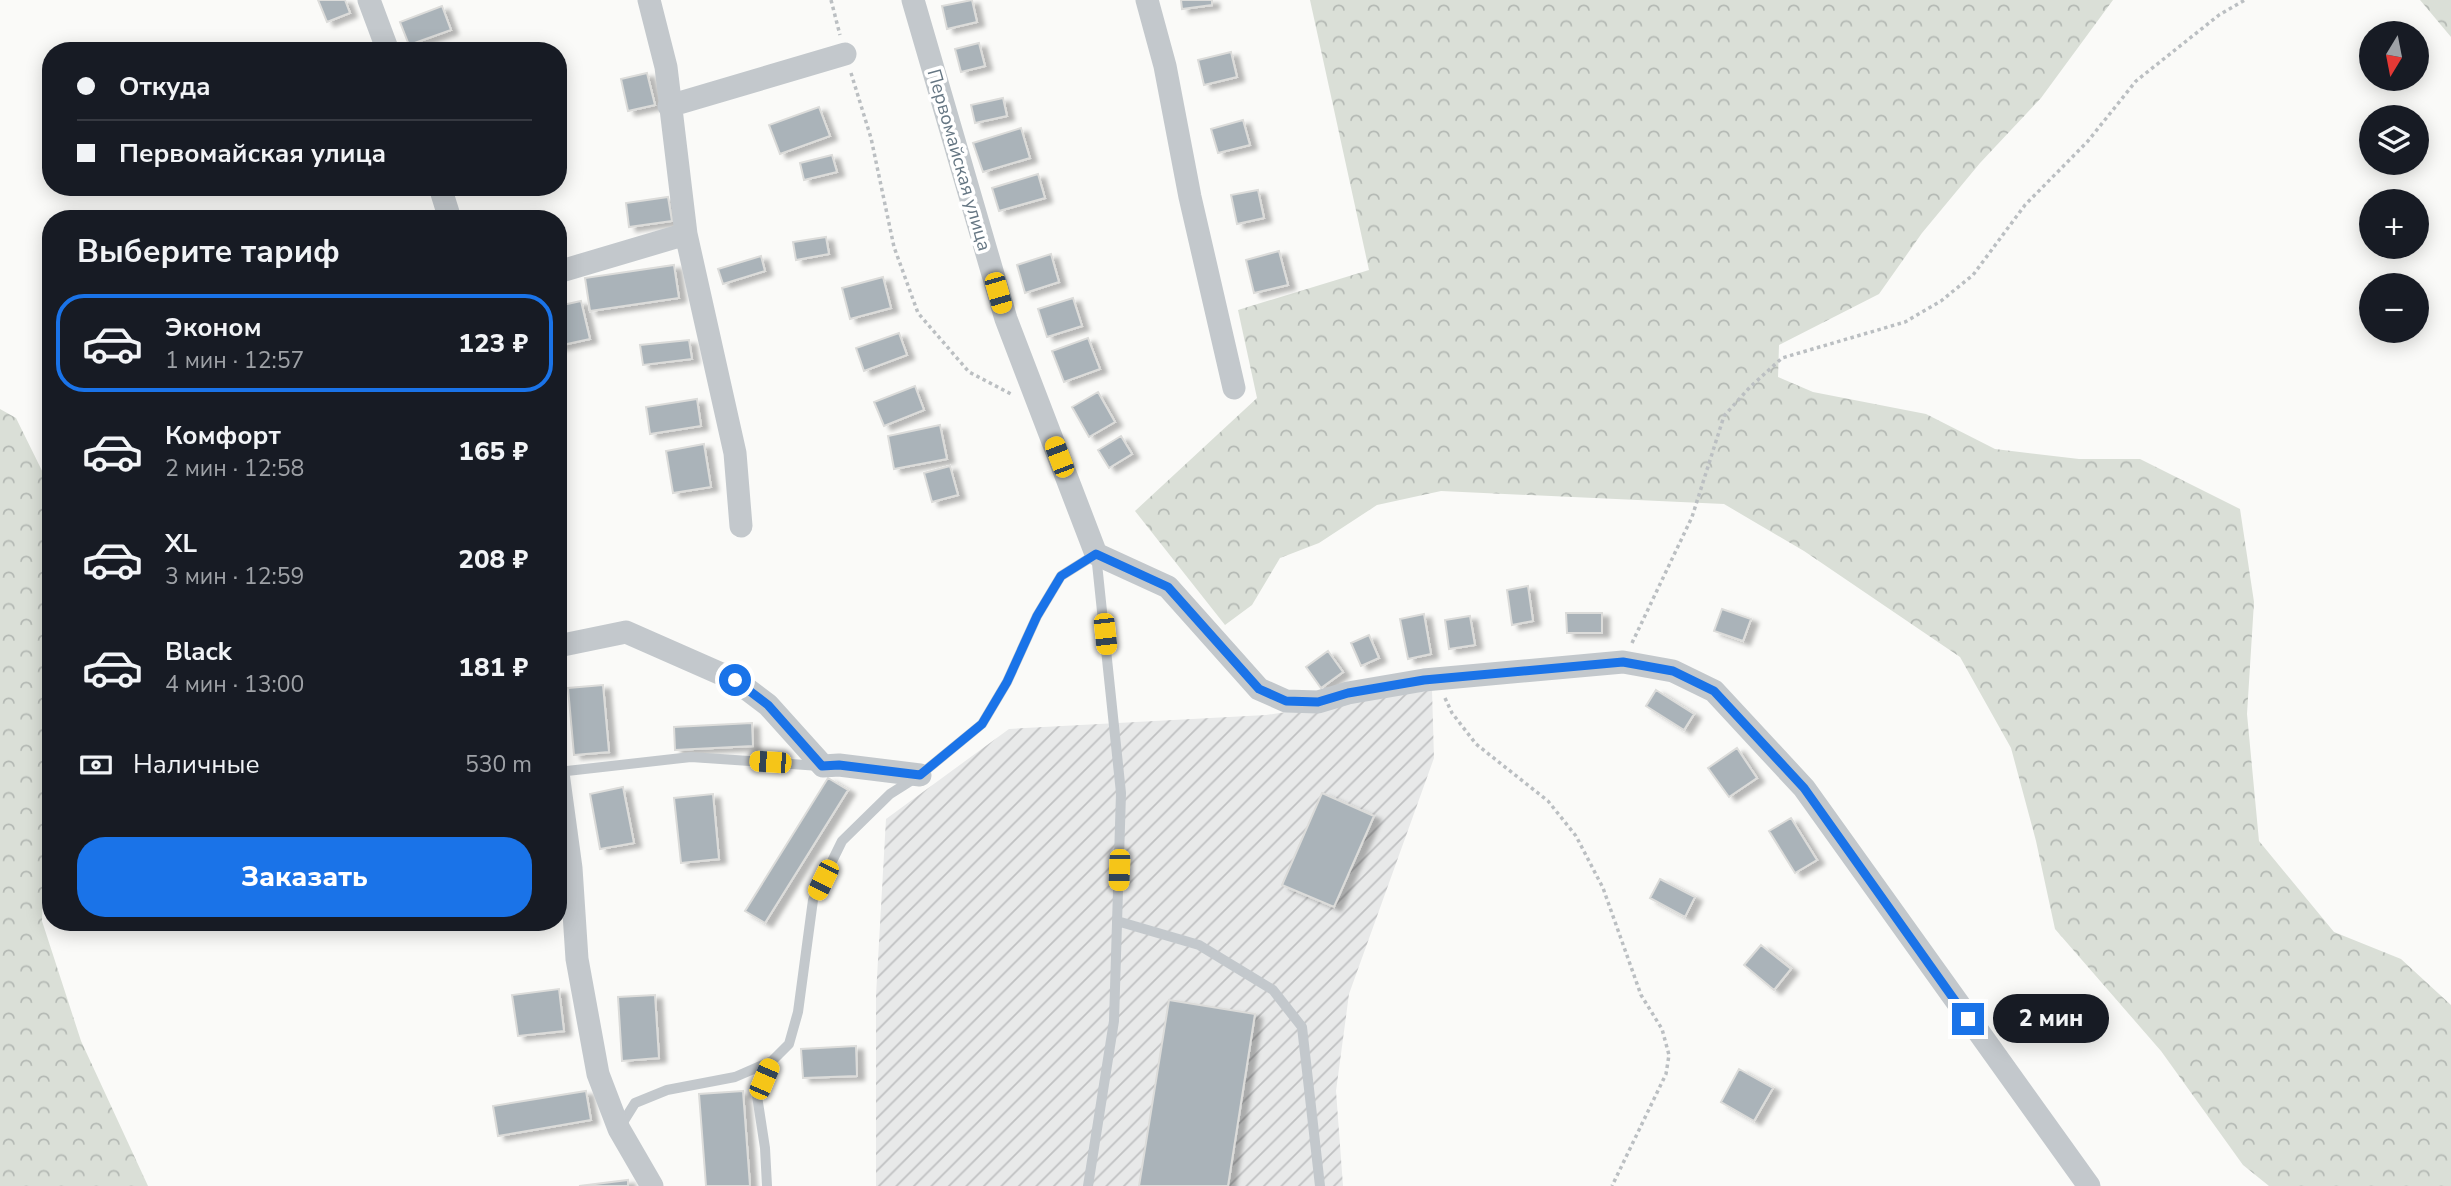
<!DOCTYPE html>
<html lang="ru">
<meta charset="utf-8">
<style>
body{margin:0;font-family:"Nunito Sans",sans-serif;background:#242831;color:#f1f3f6;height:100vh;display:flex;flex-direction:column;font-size:26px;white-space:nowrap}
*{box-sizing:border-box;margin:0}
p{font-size:23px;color:#9ea1a6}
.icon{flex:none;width:38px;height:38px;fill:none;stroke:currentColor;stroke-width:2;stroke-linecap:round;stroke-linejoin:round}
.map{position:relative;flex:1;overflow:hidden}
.drawer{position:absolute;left:42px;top:210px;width:525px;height:721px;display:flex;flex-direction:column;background:#171b24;border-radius:28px;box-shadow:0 4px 18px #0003}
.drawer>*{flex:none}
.top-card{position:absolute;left:42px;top:42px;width:525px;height:154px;border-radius:28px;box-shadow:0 4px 18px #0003;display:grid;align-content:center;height:154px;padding:0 35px;background:#171b24}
.needle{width:46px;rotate:190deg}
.controls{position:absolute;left:2359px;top:21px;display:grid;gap:14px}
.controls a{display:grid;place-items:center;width:70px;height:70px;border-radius:50%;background:#171b24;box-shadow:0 4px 18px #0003;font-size:35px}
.end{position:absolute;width:32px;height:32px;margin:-16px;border:9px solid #1a73e8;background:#fff;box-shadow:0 0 0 4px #fff}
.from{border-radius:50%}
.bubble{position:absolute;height:49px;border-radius:24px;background:#171b24;box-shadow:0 4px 18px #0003;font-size:23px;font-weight:800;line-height:49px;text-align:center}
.car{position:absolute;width:21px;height:42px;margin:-21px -10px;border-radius:9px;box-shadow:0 0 5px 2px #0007;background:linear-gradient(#f5c518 24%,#345 0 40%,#f5c518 0 76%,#345 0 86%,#f5c518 0)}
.top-card b{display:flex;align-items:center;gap:24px;height:66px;font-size:26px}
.top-card b+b{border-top:2px solid #363941}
.top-card i{width:18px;height:18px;background:#f1f3f6}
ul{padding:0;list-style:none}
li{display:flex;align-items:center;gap:21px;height:98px;margin:0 14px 10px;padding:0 21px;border:4px solid transparent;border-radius:28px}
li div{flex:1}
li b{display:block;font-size:26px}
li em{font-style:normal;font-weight:800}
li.active{border-color:#1a73e8}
li>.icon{width:63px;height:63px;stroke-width:1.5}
h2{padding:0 35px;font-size:32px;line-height:84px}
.pay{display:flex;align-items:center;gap:18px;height:77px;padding:0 35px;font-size:26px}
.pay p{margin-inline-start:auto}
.action{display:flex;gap:14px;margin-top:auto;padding:14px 35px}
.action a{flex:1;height:80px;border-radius:28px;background:#1a73e8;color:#fff;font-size:28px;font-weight:800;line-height:80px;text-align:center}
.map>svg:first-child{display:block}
.industrial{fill:url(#industrial-furrows)}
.forest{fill:url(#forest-crowns)}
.building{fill:#aab3b9;stroke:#dcdcda;stroke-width:2;filter:url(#shadow)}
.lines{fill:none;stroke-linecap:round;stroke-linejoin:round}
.path{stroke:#bbbfc2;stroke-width:3.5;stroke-dasharray:3.5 3.5;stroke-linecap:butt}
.service{stroke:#c3c8cc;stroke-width:10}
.minor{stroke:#c3c8cc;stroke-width:23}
.route{stroke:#1a73e8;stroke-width:9}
.labels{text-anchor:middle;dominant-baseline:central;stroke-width:7;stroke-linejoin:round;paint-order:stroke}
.street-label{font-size:19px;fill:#657683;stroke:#fff}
</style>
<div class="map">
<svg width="2451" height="1186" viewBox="0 0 2451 1186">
<defs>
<pattern id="industrial-furrows" width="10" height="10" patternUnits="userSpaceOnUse" patternTransform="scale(1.75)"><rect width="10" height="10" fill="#e8e9e9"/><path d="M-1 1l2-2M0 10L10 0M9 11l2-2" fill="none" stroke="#c0c1c2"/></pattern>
<pattern id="forest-crowns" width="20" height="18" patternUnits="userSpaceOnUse" patternTransform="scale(1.75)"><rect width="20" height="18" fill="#dadfd7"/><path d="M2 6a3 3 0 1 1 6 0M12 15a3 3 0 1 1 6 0" fill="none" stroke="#b4b9b4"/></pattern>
<filter id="shadow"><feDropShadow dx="7" dy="4" stdDeviation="2" flood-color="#0004"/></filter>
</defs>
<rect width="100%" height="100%" fill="#fafaf8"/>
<path class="industrial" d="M1432,690L1434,758L1349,994L1336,1091L1343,1186H876V995L886,819L1009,729L1266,715Z"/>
<path class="forest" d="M1310,0H2113L2041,98L1980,163L1922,233L1879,294L1779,345L1778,377L1813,392L1926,414L1995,449L2079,459H2140L2240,509L2254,602L2247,714L2259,841L2334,932L2401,959L2451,1005V1186H2269L2243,1165L2161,1051L2055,929L2036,841L2011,748L1960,657L1804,551L1724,504L1441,491L1377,505L1319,543L1280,558L1252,605L1225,625L1135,511L1257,398L1238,310L1369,270Z
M2420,0H2451V37Z
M0,409L16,418L51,489V730L47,742L42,921L81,1041L148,1186H0Z"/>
<path class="building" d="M318,0H345L350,13L327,22Z
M972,0L977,22L947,29L942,6Z
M1181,0H1212V5L1182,9Z
M442,6L451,30L409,45L400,22Z
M979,43L985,66L961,72L955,49Z
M1231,52L1237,77L1204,85L1198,60Z
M647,73L655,105L628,111L621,79Z
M1003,98L1007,116L975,123L971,105Z
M819,107L830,136L780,154L769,125Z
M1243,120L1250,145L1218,153L1211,129Z
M1021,128L1030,158L983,172L973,143Z
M832,155L837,172L804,180L800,163Z
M1038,174L1045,198L999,211L992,188Z
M1258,190L1264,218L1237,224L1231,195Z
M668,197L672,221L629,227L626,203Z
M826,237L829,254L796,260L793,242Z
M1279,251L1288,285L1254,293L1246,260Z
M1051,254L1059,282L1025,293L1017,265Z
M761,256L765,271L723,284L718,269Z
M674,265L679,298L590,311L585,278Z
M883,277L891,308L850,319L842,288Z
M1073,298L1082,326L1047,337L1038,309Z
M581,301L590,339L558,346V306Z
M899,333L907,355L864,371L856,348Z
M1088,338L1100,369L1064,382L1052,351Z
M689,340L692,359L643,365L640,345Z
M915,386L924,410L884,426L874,402Z
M1098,392L1115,422L1089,437L1072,407Z
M697,399L701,426L650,434L646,407Z
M940,425L947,459L894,469L888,436Z
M1121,436L1132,454L1109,468L1098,450Z
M704,444L711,487L673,493L666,451Z
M950,466L958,495L932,502L924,473Z
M1528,586L1533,621L1512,625L1507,590Z
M1722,609L1751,619L1743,641L1714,631Z
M1566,613H1602V633H1567Z
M1424,614L1431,654L1408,659L1400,619Z
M1470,616L1475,645L1449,649L1445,620Z
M1369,635L1379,658L1361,666L1351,643Z
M1328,651L1343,672L1321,688L1306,667Z
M603,685L609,752L574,755L568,688Z
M1656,690L1694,714L1684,730L1646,706Z
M752,723L753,746L675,750L674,727Z
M1737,748L1757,778L1729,797L1708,768Z
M828,778L848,790L765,923L745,911Z
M623,787L634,843L600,849L590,794Z
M1322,793L1374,816L1334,907L1282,885Z
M713,794L719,859L681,863L674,798Z
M1791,818L1817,860L1795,873L1769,831Z
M1660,879L1695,897L1685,917L1650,898Z
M1761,945L1791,969L1774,990L1744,965Z
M559,989L564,1031L518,1036L512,995Z
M655,995L659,1058L622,1061L618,997Z
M1169,1000L1255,1014L1228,1186H1139Z
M856,1046L857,1076L803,1078L801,1049Z
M1739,1069L1773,1088L1754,1121L1721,1102Z
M586,1091L591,1120L498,1136L493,1106Z
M743,1091L750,1186H706L699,1094Z
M628,1180V1186H579Z"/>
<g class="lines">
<path class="path" d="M831,0L840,35
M851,73L871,138L894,247L918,313L969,372L1013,395
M1632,643L1692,517L1724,416L1750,387L1782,358L1905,322L1941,301L1973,275L2025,205L2088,141L2136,81L2219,15L2245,0
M1445,698L1452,713L1476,744L1548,801L1576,836L1603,888L1641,995L1662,1029L1669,1055L1666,1074L1612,1186"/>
<path class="service" d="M558,772L691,757L820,766
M1117,921L1199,945L1273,990L1302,1027L1320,1186
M620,1127L635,1103L667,1090L735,1077L772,1061L789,1044L798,1012L813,900L842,841L890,794L920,775L982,724L1007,682L1037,616L1061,576L1096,554L1121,793L1114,1021L1088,1186
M767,1186L765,1148L757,1096L772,1061"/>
<path class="minor" d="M369,0L388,51
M649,0L666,67L686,234L735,453L741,526
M913,0L1006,319L1096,554L1168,587L1259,689L1286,701L1318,702L1348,693L1424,680L1623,662L1673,671L1714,691L1804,788L2089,1186
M1147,0L1165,66L1190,197L1234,388
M669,106L845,54
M440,187L450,219
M558,272L686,234
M558,646L626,632L735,680L768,705L823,766L839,765L920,775
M558,773L571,868L577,959L598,1074L619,1129L652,1186"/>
</g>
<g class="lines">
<path class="route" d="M735,680L768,705L822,766L839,765L920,775L982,724L1007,682L1037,616L1061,576L1096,554L1168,587L1259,689L1286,701L1318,702L1348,693L1424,680L1623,662L1673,671L1714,691L1804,788L1968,1019"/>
</g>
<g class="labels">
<g class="street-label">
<text transform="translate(959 160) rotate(74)">Первомайская улица</text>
</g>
</g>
</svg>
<div class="controls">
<a><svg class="needle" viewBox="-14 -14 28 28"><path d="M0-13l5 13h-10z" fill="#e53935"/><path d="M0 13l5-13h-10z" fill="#9ea1a6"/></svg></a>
<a><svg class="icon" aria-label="layers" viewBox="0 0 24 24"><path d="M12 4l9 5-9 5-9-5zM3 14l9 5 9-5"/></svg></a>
<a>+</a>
<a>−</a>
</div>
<i class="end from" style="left:735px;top:680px"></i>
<i class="end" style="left:1968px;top:1019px"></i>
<div class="bubble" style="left:1993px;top:994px;width:116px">2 мин</div>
<i class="car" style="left:998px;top:293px;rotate:164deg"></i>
<i class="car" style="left:1059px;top:457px;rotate:339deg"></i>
<i class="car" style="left:1105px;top:634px;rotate:174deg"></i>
<i class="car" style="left:770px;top:762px;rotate:274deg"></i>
<i class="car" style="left:1119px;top:870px;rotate:182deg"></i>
<i class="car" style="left:823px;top:880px;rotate:206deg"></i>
<i class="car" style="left:764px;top:1079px;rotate:23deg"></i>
<div class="top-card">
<b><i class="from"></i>Откуда</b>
<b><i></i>Первомайская улица</b>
</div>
<section class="drawer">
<h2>Выберите тариф</h2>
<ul>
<li class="active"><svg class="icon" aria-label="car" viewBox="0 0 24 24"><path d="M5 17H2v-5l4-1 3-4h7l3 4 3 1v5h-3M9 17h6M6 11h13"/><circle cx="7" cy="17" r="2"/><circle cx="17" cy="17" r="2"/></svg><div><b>Эконом</b><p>1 мин · 12:57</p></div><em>123 ₽</em></li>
<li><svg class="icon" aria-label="car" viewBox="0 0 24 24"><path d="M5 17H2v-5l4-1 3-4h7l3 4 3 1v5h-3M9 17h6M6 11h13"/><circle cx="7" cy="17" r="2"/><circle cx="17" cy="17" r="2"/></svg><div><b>Комфорт</b><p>2 мин · 12:58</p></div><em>165 ₽</em></li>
<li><svg class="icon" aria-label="car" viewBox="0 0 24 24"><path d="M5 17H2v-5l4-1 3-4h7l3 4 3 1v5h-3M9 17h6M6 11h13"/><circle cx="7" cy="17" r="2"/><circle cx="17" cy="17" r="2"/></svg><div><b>XL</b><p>3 мин · 12:59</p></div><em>208 ₽</em></li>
<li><svg class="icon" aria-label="car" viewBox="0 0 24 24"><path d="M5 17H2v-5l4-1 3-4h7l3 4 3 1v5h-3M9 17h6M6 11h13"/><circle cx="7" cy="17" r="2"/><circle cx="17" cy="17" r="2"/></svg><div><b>Black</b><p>4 мин · 13:00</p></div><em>181 ₽</em></li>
</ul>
<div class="pay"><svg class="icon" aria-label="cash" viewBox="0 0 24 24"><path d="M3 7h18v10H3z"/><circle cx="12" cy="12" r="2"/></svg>Наличные<p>530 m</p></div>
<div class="action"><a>Заказать</a></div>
</section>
</div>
